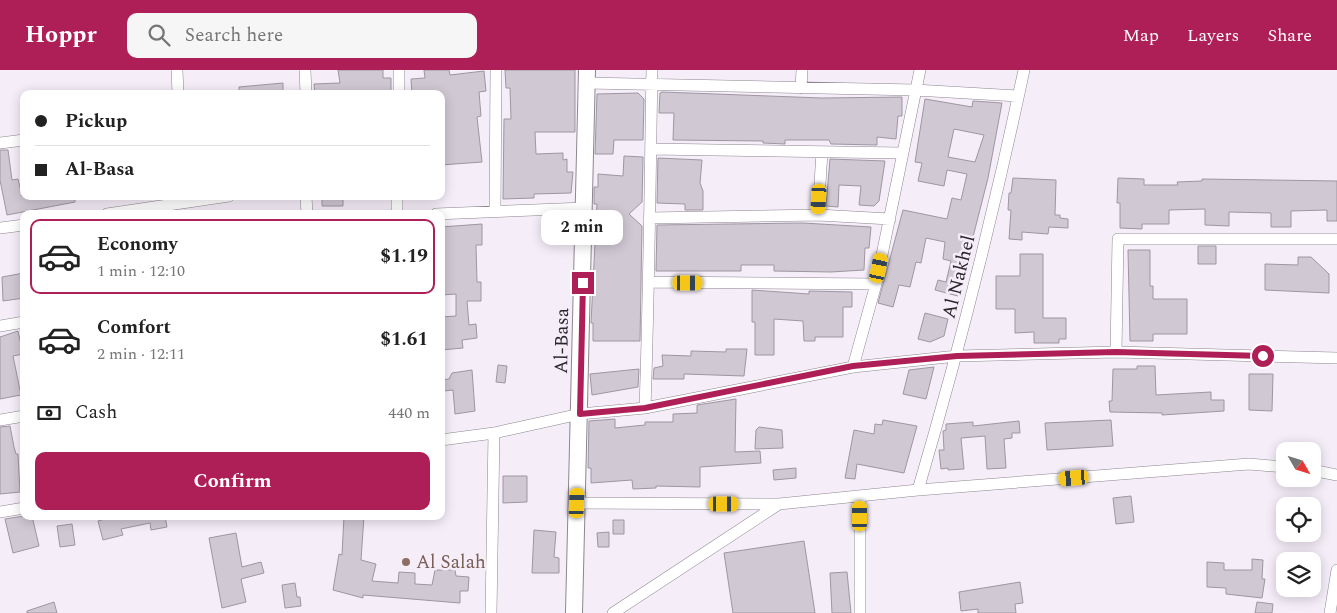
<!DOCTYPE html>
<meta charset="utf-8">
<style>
body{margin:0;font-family:Spectral,serif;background:#f6f6f6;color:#222;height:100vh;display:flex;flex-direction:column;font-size:19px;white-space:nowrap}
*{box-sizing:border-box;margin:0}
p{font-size:16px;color:#767676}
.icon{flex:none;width:28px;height:28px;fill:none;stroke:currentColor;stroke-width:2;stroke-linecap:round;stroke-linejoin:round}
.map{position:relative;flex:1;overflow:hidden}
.drawer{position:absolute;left:20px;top:140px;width:425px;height:310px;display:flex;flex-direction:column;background:#fff;border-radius:10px;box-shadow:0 2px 12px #0003}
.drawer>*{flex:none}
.banner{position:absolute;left:20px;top:20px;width:425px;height:110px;border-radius:10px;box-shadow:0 2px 12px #0003;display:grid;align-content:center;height:110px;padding:0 15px;background:#fff}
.needle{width:32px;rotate:129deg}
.fabs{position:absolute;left:1276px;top:372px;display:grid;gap:10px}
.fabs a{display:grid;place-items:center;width:45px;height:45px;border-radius:10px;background:#fff;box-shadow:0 2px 12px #0003;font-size:25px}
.end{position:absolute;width:22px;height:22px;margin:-11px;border:6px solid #ae1f57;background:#fff;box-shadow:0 0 0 2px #fff}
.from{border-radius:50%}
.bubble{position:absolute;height:35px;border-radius:10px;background:#fff;box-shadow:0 2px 12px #0003;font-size:16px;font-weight:700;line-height:35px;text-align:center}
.car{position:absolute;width:15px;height:30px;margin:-15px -8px;border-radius:6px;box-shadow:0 0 4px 1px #0007;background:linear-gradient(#f5c518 24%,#345 0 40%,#f5c518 0 76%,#345 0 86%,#f5c518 0)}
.banner b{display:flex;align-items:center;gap:18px;height:48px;font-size:19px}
.banner b+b{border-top:1px solid #e0e0e0}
.banner i{width:12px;height:12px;background:#222}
ul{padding:9px 0 0;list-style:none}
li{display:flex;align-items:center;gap:15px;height:75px;margin:0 10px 8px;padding:0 5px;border:2px solid transparent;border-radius:10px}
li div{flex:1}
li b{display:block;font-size:19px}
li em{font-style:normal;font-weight:700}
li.on{border-color:#ae1f57}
li>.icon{width:45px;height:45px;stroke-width:1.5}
.pay{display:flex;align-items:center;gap:12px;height:55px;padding:0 15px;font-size:19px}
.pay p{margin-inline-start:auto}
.button{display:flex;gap:10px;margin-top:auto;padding:10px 15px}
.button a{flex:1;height:58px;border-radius:10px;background:#ae1f57;color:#fff;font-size:20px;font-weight:700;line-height:58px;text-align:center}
header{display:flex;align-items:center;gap:30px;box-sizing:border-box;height:70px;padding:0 25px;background:#ae1f57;color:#fff}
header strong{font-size:24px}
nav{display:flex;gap:28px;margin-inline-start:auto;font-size:18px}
.search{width:350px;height:45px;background:#f6f6f6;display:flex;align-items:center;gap:12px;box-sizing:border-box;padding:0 18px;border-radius:10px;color:#767676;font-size:19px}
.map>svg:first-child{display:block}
.building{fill:#d0c8d3;stroke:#9e97a1;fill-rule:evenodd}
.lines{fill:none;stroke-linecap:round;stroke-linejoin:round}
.street-casing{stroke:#8d868f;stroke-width:12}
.secondary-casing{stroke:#8d868f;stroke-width:18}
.street{stroke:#fff;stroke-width:11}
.secondary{stroke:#fff;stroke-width:16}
.route{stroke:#ae1f57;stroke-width:6}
.education-dot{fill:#8d6e63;stroke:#f5edf8;stroke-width:2}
.labels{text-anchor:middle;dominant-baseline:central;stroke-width:5;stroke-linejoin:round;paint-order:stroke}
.street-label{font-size:19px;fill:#2a272b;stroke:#f5edf8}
.education-label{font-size:19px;fill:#785e54;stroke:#f5edf8;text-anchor:start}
</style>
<header>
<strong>Hoppr</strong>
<div class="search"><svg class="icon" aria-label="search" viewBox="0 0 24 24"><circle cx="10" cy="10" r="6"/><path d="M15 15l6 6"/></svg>Search here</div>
<nav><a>Map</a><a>Layers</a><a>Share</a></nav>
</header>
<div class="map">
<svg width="1337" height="543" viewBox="0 0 1337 543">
<rect width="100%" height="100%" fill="#f5edf8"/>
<path class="building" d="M338,0H383V8H391V24H315L314,14L340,13Z
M424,0H449L450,5L484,1L486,21L479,22L481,46L477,47L482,92L441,95V24H412L411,9L425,8Z
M505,0H575V62H535L536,84L563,83V90L567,89V102H573L571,123L534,124V128L503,129L504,49H511L510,18H506Z
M283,13V24H239V17Z
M662,22L822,28L902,27V46H898L896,69L877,67V75L831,74L829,70H785V74L763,73V71L673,70L674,43H659L660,23Z
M638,23L644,29L643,70H614L613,84H595L597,24Z
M925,29L972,37L973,31L1002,33L988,108L958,226L935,220L938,210L946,212L951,191L943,189L945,172L926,168L921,193L916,192L910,217L899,215L893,237L878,233L903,140L947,149L952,128L961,130L967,104L947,100L944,116L918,111L922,93L915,92ZM954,59L984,65L975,92L948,87Z
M0,80H8L12,110L18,109L22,126H75V132L7,145L0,110Z
M624,86L643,87L642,132L629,144L642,156L640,271H593V253H591L597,134H594V117H598V104L623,106Z
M658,88L702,90L700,113L703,121V140H685V134L657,133Z
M830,89L885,91L879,131L874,136L859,135L861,116L839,115L838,137L826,136Z
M1013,108L1056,110L1055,145H1060V148L1068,149V158L1049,157L1048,164L1022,162V170L1009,169L1011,140H1008L1009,123H1011Z
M1118,108L1144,109V115H1178L1177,112L1202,111V109L1337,111V151H1327V140L1291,141V157H1271V143L1229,142V156L1205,155V139L1169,140V154H1142V159L1120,158V133H1117Z
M322,126H343V136H322Z
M803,153L871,157L869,178H865L864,200L831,202L774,201V195H741V201H656L657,155Z
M482,154V175H476L477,212H481V231H467L469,255L476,254L477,268L462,270L463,278L441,280V247L456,246V224L441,225V157Z
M1198,176H1216V194H1198Z
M1128,180H1150V216H1153V229H1187V264H1153V271H1130Z
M1020,184H1043V248H1066V269H1059V273H1034V262L1015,263V239H996V206H1020Z
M1298,187H1311L1329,204V223L1265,220V194L1298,195Z
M24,203V228L3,231L2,207Z
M752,220L809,224V221L852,222V237H843V267H815V271H804L803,251L774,249V285H755V252H752Z
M925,243L948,249L944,266L930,272L918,269Z
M18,261L23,284L13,286L21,325L0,329V267Z
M726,279H747L744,306L684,304V309H653L654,298L663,296L662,285L691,286V281L726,282Z
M498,295L507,296L505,313L496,312Z
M1137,296H1155L1156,325L1211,322V330H1224V341L1162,345V343L1110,342L1109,331H1112L1113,299H1137Z
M934,297L926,329L903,324L909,300Z
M639,299L638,317L592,325L590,304Z
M472,300L475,341L455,344L453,320L444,321L442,310L449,309L452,303Z
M1249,304H1273L1272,341L1249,340Z
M736,329L735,382L760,381L761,393L700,397V417L656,416V418L633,419L632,410L591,413V398H588L589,351L615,349V358L645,355V352H673V344L697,343V335Z
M883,350L917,356L904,403L857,394L855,409L845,408L854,360L874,364L875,354L882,355Z
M1111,350L1113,376L1047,380L1045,353Z
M1019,351L1020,363H1012V368L1004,369L1006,398L987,399L985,366L961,368L964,399L948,400V398L941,399L939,380H944L943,361L946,360V354L973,352V356Z
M10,356L14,377L16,384H18L20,422L0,424V357Z
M759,357L782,360L783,378L755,379L756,360Z
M796,398V408L774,410L773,400Z
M503,406H527V432L503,433Z
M1131,426L1134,452L1116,454L1113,428Z
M24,446H32L39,476L13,483L5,449Z
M115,446H165L167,457L151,460L150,453L121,459L123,465L103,470L98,451Z
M344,446H364L361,490L376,494L372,511L398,513L399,502L415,503V514L432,515L435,500H455L456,506L469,507L468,521H460V533L363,525V528L333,520L339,484L342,485Z
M613,450H624V464H613Z
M72,454L75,475L60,477L57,456Z
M534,460L556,462L554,487L559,488V503H532Z
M609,462V477H598L597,463Z
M236,463L242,497L261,492L264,503L241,509L246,532L222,538L209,468Z
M804,471L815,543H733L724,483Z
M1252,489L1263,490L1262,509H1265L1262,528L1226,524V518L1207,517V492L1224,493V500H1252Z
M847,502L851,543H832L830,503Z
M1020,512L1023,533L1015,534L1016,543H978V539L961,541L959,522Z
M295,513L297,527H300L301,536L285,538L282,515Z
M54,532L57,543H27V541Z
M1257,532L1273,534L1272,543H1255Z"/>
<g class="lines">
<defs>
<path id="street" d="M177,0L178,24
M305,0L306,24
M587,13L915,20L1018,26
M801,18L802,0
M399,24V0
M0,73L24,70
M651,79L901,83
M306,126L307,144
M495,141L496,0
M107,144L229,126
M397,144V126
M436,144L585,138
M818,145L822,82
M649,148L818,145L890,149
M0,158L24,155
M650,212L876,214
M0,256L24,252
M1116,282L1118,169H1337
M853,297L957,286L1116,282L1337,288
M645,338C649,225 650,113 652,0
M0,350L24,346
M441,370L494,363L580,344L645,338L853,297L876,214L920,0
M1312,400L1337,405
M918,420C959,281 994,142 1024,0
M577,433L779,434L918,420L1249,394L1285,397
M0,442L24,438
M491,543L494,363
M613,543L779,434
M860,543V427
M1330,543L1337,500"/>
<path id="secondary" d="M574,543L587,0"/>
</defs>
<use href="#street" class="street-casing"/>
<use href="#secondary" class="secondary-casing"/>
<use href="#street" class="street"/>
<use href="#secondary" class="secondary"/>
</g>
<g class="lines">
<path class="route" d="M583,213L580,344L645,338L853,296L957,286L1116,282L1263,286"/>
</g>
<circle class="education-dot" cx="406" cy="492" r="5"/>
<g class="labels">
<g class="street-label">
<text transform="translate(959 207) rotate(-76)">Al Nakhel</text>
<text transform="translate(562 271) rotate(-89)">Al-Basa</text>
</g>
<g class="education-label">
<text x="416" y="492">Al Salah</text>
</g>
</g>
</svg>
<div class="fabs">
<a><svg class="needle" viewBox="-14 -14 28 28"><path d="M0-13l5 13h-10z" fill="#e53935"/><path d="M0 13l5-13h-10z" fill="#767676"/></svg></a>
<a><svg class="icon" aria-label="locate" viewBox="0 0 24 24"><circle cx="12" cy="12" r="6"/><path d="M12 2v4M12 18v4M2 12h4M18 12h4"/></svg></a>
<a><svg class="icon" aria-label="layers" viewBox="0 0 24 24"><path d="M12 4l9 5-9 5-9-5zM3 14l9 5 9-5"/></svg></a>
</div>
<i class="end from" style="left:1263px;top:286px"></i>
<i class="end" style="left:583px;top:213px"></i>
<div class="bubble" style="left:541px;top:140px;width:82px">2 min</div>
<i class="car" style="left:819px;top:129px;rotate:183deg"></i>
<i class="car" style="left:879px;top:198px;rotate:12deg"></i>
<i class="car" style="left:688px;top:213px;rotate:90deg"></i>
<i class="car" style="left:1074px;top:408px;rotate:265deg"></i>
<i class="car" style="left:577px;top:433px;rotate:2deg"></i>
<i class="car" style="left:724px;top:434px;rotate:90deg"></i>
<i class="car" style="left:860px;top:446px;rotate:0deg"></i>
<div class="banner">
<b><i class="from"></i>Pickup</b>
<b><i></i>Al-Basa</b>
</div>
<section class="drawer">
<ul>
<li class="on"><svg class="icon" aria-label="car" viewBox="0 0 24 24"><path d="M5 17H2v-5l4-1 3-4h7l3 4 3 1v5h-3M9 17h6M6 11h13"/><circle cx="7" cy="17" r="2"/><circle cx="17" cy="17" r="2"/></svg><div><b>Economy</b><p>1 min · 12:10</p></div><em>$1.19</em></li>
<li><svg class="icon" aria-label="car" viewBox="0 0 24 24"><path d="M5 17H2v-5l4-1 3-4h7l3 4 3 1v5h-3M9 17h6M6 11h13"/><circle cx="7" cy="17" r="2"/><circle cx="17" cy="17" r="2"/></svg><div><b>Comfort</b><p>2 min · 12:11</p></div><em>$1.61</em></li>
</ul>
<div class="pay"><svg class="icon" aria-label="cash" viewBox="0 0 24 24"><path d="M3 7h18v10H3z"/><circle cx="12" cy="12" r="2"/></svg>Cash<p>440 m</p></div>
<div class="button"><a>Confirm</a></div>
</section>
</div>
